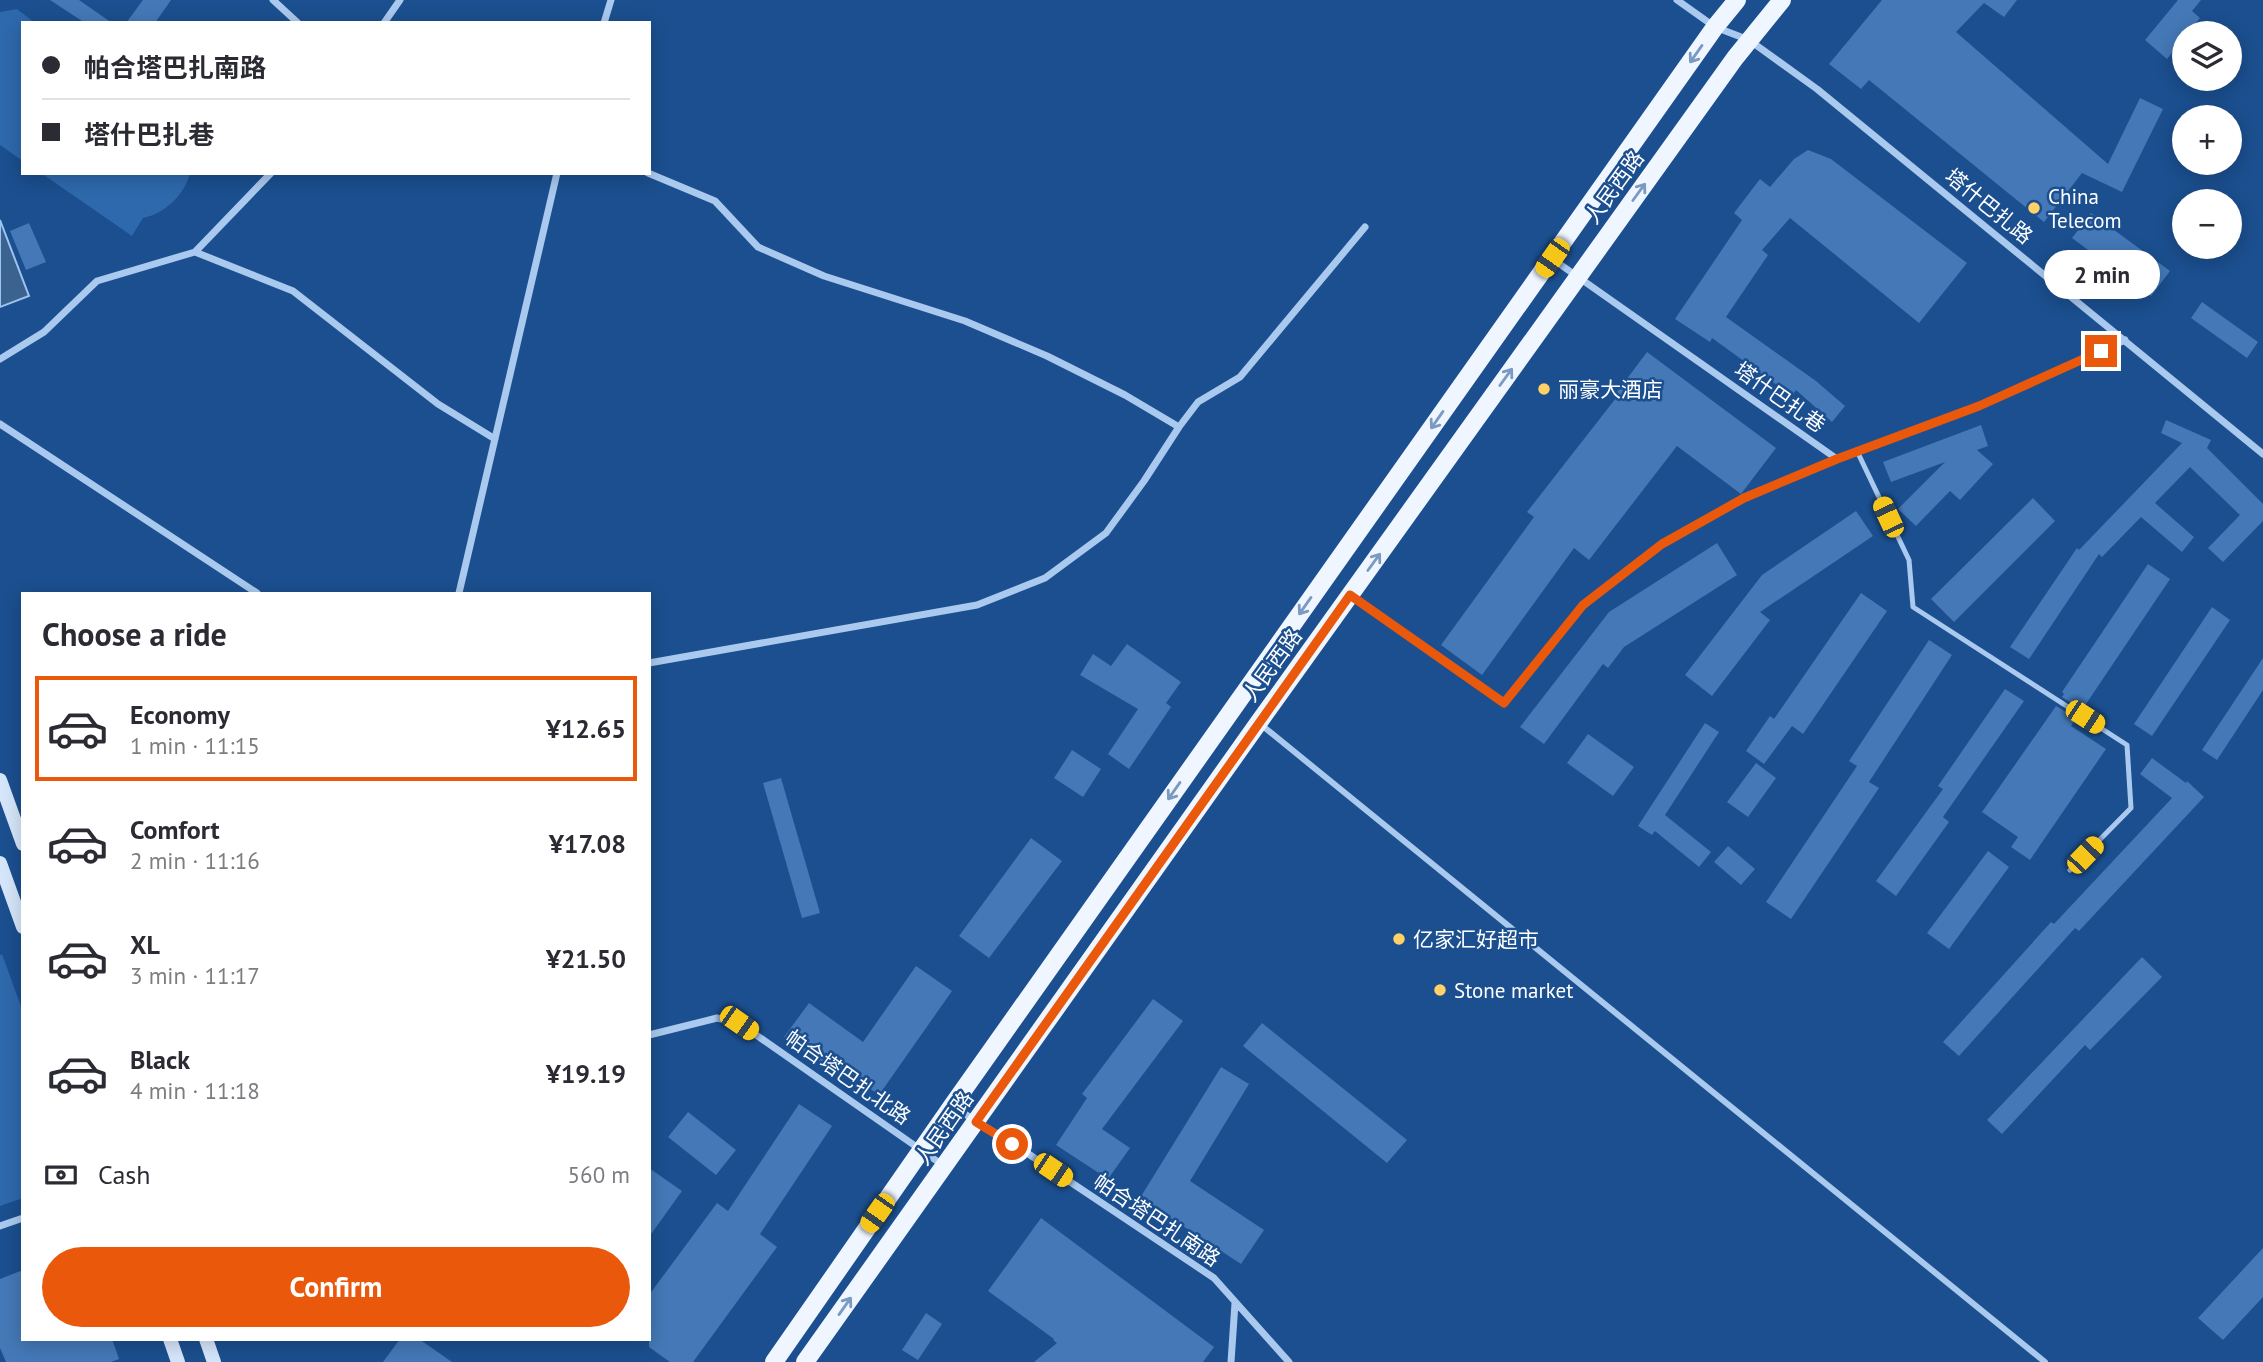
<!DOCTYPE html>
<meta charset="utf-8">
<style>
body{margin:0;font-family:"PT Sans","Noto Sans SC",sans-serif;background:#f2f2f3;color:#2b2b33;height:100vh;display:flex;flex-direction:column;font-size:26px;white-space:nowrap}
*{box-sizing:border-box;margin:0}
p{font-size:23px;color:#7c7c81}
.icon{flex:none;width:38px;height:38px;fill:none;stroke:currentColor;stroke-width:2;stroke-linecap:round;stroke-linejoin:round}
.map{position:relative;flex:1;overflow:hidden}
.panel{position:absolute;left:21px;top:592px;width:630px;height:749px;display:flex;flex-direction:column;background:#fff;border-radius:0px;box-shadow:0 4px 18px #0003}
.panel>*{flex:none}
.banner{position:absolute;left:21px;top:21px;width:630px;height:154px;border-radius:0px;box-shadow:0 4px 18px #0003;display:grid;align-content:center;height:154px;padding:0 21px;background:#fff}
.fabs{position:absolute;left:2172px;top:21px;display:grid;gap:14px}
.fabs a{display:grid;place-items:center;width:70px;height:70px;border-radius:50%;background:#fff;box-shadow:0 4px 18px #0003;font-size:35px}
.end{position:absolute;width:32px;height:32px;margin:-16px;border:9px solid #ea580c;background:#fff;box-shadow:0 0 0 4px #fff}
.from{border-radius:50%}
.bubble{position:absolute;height:49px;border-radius:24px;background:#fff;box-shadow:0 4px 18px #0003;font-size:23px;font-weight:700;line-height:49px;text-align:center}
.car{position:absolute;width:21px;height:42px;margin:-21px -10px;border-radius:9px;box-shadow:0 0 5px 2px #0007;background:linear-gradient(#f5c518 24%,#345 0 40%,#f5c518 0 76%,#345 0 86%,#f5c518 0)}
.banner b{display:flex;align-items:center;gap:24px;height:66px;font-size:26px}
.banner b+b{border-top:2px solid #e1e1e2}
.banner i{width:18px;height:18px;background:#2b2b33}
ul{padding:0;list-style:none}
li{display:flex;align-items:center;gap:21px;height:105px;margin:0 14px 10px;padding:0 7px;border:4px solid transparent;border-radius:0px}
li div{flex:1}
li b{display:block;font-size:26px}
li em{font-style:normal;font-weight:700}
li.selected{border-color:#ea580c}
li>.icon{width:63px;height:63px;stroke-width:1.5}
h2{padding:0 21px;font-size:32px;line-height:84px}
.pay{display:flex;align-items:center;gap:18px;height:77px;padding:0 21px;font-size:26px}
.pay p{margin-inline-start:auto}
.button{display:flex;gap:14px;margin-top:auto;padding:14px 21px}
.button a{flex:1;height:80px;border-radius:42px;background:#ea580c;color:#fff;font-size:28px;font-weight:700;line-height:80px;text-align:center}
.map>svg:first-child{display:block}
.green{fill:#2e69ad}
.water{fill:#3c6290;stroke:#9cc4f0;stroke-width:2}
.building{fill:#4478b7}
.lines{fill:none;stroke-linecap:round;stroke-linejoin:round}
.service{stroke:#a9c9ee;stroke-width:5}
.pedestrian{stroke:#a9c9ee;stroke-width:6}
.minor{stroke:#a9c9ee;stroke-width:7}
.secondary{stroke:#d6e6fa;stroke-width:14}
.primary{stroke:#f0f6ff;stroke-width:18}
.oneway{stroke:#7b9ac1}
.route{stroke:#ea580c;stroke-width:9}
.poi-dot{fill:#ffd166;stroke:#1b4f8f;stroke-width:2.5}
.labels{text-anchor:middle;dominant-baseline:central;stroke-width:5;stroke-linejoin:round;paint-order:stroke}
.street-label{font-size:21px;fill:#fff;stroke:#1b4f8f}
.poi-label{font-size:21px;fill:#fff;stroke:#1b4f8f;text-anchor:start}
</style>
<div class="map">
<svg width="2263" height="1362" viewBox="0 0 2263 1362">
<rect width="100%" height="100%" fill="#1b4f8f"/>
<path class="green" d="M17,9L35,23H23V161L0,145V12Z
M41,173H190C185,194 165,214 143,218L132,236Z
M2,954L23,1012V1198L0,1206V955Z"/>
<path class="water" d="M0,220L29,296L0,307Z"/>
<path class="building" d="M50,0H79L112,23H85Z
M143,0H171L155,23H126Z
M1882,0H2017L2004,17L1984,3L1956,32L2108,164L2140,98L2163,109L2122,192L2082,173L2044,222L1869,80L1861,89L1829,64Z
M2178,0H2201L2192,11L2200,18L2188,33H2184V38L2167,59L2145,40Z
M1808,150L1831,159L1967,263L1919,323L1790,218L1762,250L1768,255L1726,317L1816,381L1845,406L1832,422L1796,390L1792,396L1712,338L1710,342L1675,319L1742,220L1734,213L1760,179L1770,187L1794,159Z
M2091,213L2170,271L2151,296L2072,238Z
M29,223L46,262L26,270L10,231Z
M2202,302L2258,342L2247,358L2191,318Z
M1647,352L1776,448L1741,494L1677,446L1589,560L1574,548L1482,675L1441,645L1534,517L1527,512L1616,398L1614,396Z
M2166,420L2211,440L2207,448L2263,504V521L2223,562L2208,548L2240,515L2190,467L2155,503L2194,537L2182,552L2141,517L2102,557L2099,554L2029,659L2010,647L2077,548L2079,550L2182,443L2161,433Z
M1981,425L1988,446L1977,450L1993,464L1960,500L1950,491L1916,526L1898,509L1945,462L1891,482L1883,462Z
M2033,498L2055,521L1954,622L1931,599Z
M1856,511L1873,536L1760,612L1770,620L1712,696L1685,675L1762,575Z
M1717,543L1737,575L1624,647L1608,668L1603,664L1544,744L1520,727L1609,612Z
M2148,564L2170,579L2082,710L2062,697L2064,694L2062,692Z
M1861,593L1887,611L1803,734L1792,726L1764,764L1746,751L1770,716L1774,719Z
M2212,607L2230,620L2152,736L2134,724Z
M1929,640L1952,655L1869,782L1879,788L1791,919L1766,902L1857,766L1849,761Z
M1127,644L1181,682L1166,703L1171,707L1129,769L1108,754L1138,709L1080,675L1093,654L1111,666Z
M2263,658V690L2217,760L2202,750Z
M2005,689L2024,701L1943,817L1949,822L1896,896L1876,881L1943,789L1938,786Z
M2056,706L2076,718L2071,726L2106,749L2030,860L2011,847L2018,837L1982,812Z
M1705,723L1719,732L1665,815L1711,852L1699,867L1655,831L1652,835L1638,826Z
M1588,734L1634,767L1613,796L1567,763Z
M1072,750L1101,769L1083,797L1054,778Z
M2152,758L2186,783L2187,781L2204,797L2079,931L2075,928L1959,1056L1943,1042L2051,922L2054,924L2172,798L2140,774Z
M1756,763L1776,778L1748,817L1727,802Z
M781,778L820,913L802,918L763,783Z
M1031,838L1062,861L989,958L959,936Z
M1728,846L1755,869L1741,885L1714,862Z
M1988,851L2009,867L1949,949L1927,933Z
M2142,957L2162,977L2090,1050L2085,1045L2002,1134L1987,1120Z
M916,966L952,991L879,1095L832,1062L828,1068L784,1037L809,1003L863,1042Z
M1153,999L1183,1021L1102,1129L1130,1148L1108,1179L1056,1145L1087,1098L1082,1094Z
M1262,1023L1407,1140L1387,1163L1243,1046Z
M1221,1067L1249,1084L1190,1181L1264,1230L1241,1264L1140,1198Z
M799,1104L832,1126L760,1234L777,1247L693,1362H670L649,1347V1295L717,1203L728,1211Z
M688,1112L736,1150L716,1175L668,1137Z
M649,1168L682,1191L649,1237Z
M1041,1218L1214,1347L1203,1362H1034L1057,1343L1053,1340L1054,1339L988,1291Z
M2263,1248V1297L2223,1340L2198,1318Z
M23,1270V1339H112L119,1359L111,1362H6L0,1348V1279Z
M926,1313L942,1324L918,1360L902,1350Z
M400,1339H419L452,1362H383Z"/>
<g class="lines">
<path class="service" d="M1857,451L1909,560L1913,607L2127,745L2131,808L2070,870
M1352,597L1504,703L1583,605L1662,544L1744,498L1837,459"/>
<path class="pedestrian" d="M1259,723L2045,1362"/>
<path class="minor" d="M273,0L298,23
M1677,0L1715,27L1749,40L1817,89L2263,454
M384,23L400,0
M604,23L611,0
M648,173L715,201L758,247L824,276L965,321L1047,356L1125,395L1179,427
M195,252L293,291L438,404L495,439
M1551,258L1837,459L1979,406L2125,340
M0,359L44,332L97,281L195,252L271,173
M0,424L257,593
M459,593L557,173
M649,663L977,605L1045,578L1106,533L1144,481L1179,427L1198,402L1240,377L1365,227
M649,1035L717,1018L739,1023L944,1166
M952,1106L1030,1155L1214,1278L1289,1362
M0,1226L23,1218
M1231,1362L1235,1303"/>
<path class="secondary" d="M0,780L23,844
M0,863L23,927
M170,1339L178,1362
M206,1339L214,1362"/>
<path class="primary" d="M774,1362L952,1106L1715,27L1737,0
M805,1362L1259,722L1735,58L1782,0"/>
</g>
<defs><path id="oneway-shaft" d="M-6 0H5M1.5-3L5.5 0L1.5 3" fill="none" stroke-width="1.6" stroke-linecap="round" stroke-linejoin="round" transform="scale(1.75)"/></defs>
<g class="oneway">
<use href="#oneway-shaft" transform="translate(1696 54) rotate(125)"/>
<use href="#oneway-shaft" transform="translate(1639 192) rotate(-54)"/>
<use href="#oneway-shaft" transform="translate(1506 377) rotate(-54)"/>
<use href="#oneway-shaft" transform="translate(1437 420) rotate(125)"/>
<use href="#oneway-shaft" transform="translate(1374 562) rotate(-54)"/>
<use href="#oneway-shaft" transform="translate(1305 606) rotate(125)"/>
<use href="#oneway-shaft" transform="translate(1174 791) rotate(125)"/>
<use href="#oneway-shaft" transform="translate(845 1306) rotate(-55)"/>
</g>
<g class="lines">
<path class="route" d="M1012,1144L976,1122L1350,595L1504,703L1583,605L1662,544L1744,498L1837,459L1979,406L2101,351"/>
</g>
<g class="poi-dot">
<circle cx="2034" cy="208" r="7"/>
<circle cx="1544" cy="389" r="7"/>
<circle cx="1399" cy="939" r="7"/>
<circle cx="1440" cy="990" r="7"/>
</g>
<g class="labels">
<g class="street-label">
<text transform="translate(1614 187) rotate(-54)">人民西路</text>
<text transform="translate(1989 206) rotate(39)">塔什巴扎路</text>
<text transform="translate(1780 397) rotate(35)">塔什巴扎巷</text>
<text transform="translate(1272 665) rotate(-54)">人民西路</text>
<text transform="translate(848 1077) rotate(35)">帕合塔巴扎北路</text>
<text transform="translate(944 1128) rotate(-55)">人民西路</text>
<text transform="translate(1157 1220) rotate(34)">帕合塔巴扎南路</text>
</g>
<g class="poi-label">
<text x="2048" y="196">China<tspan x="2048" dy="24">Telecom</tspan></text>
<text x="1558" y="389">丽豪大酒店</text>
<text x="1413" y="939">亿家汇好超市</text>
<text x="1454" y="990">Stone market</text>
</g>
</g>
</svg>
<div class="fabs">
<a><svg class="icon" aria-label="layers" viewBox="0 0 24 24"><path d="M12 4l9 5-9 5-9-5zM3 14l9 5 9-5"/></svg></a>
<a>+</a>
<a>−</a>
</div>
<i class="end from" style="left:1012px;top:1144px"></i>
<i class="end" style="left:2101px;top:351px"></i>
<div class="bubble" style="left:2044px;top:250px;width:116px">2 min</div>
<i class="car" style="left:1552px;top:258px;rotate:215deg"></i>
<i class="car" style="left:1888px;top:517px;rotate:335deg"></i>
<i class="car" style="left:2085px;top:717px;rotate:123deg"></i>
<i class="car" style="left:2085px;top:855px;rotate:44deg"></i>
<i class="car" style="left:739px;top:1023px;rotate:125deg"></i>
<i class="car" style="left:1053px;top:1170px;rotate:124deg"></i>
<i class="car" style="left:877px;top:1213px;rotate:215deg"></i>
<div class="banner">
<b><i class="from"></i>帕合塔巴扎南路</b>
<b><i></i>塔什巴扎巷</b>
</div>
<section class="panel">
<h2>Choose a ride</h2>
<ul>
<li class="selected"><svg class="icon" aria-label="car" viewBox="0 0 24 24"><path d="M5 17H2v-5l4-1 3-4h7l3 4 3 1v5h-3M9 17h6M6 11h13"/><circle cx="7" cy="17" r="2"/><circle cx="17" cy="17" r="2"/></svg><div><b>Economy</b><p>1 min · 11:15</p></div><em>¥12.65</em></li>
<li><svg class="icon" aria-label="car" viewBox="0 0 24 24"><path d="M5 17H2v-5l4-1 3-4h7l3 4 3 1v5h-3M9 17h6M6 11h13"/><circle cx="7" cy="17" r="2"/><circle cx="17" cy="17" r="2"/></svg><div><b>Comfort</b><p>2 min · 11:16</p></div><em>¥17.08</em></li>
<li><svg class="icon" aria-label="car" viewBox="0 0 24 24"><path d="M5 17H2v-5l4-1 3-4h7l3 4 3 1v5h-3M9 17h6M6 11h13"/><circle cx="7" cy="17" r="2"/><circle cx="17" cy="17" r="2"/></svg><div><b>XL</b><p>3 min · 11:17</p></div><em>¥21.50</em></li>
<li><svg class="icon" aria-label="car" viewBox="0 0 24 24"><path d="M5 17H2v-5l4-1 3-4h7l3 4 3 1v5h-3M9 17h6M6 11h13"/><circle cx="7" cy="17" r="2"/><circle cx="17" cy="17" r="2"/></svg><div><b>Black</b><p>4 min · 11:18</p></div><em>¥19.19</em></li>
</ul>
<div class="pay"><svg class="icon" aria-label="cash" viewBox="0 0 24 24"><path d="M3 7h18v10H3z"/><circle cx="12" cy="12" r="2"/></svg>Cash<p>560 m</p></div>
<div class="button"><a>Confirm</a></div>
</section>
</div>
